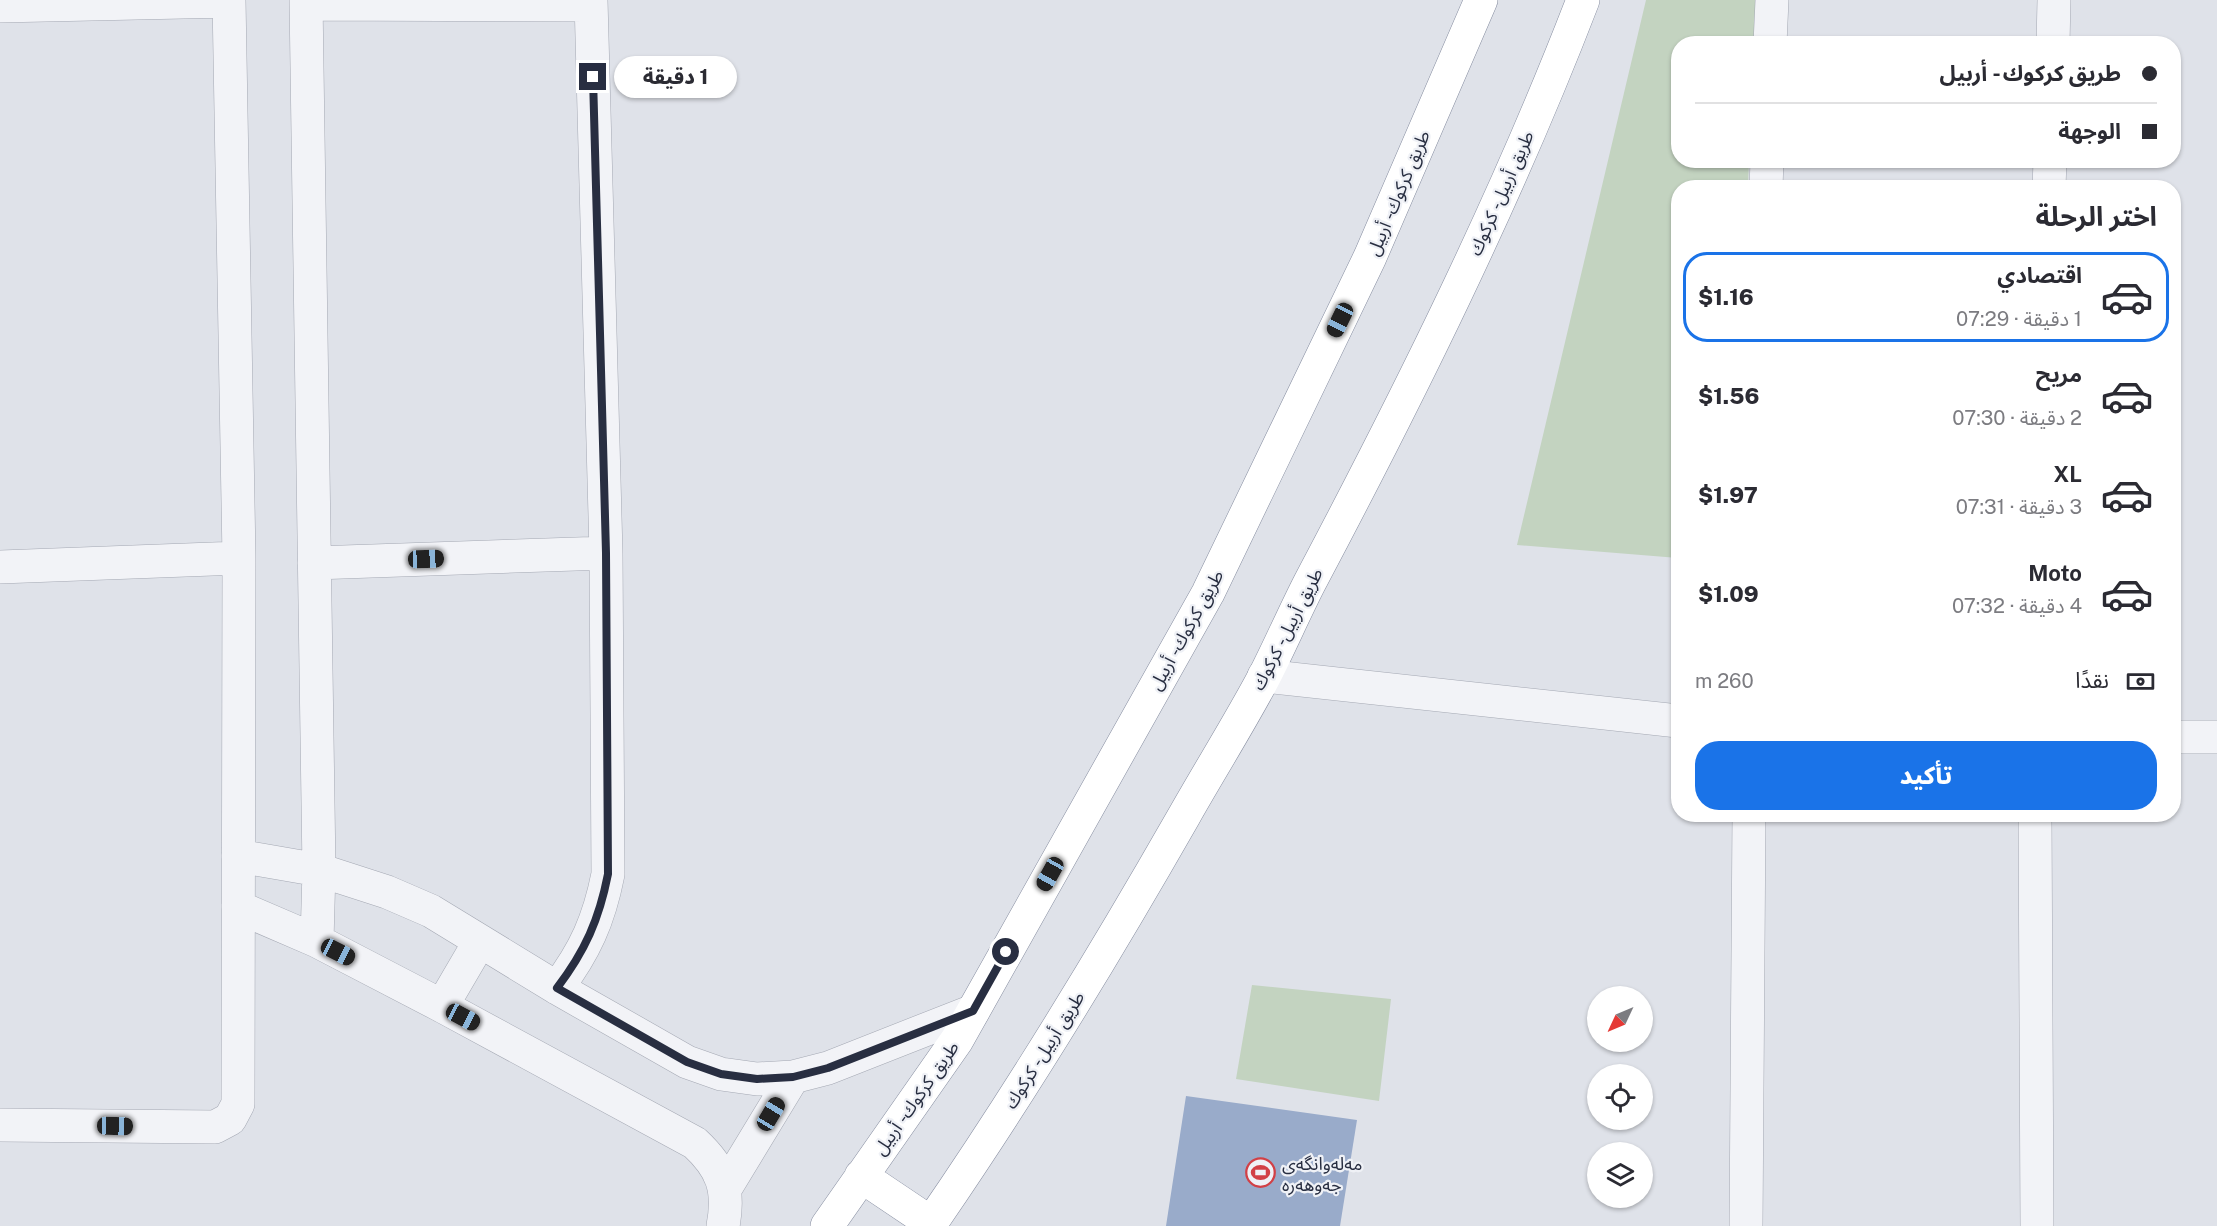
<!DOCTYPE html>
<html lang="ar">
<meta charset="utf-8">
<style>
body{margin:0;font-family:"Public Sans","Noto Sans Arabic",sans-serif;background:#f2f2f3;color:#2b2b33;direction:rtl;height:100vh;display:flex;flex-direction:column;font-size:22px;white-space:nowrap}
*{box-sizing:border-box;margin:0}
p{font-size:20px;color:#7c7c81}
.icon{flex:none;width:33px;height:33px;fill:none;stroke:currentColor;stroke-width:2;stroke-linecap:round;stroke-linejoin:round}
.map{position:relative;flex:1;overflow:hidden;direction:ltr}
.panel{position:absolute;left:1671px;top:180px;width:510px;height:642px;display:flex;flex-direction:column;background:#fff;border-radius:24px;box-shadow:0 2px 4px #0004;direction:rtl}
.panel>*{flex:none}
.top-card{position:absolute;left:1671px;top:36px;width:510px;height:132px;border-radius:24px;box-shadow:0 2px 4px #0004;direction:rtl;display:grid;align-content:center;height:132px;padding:0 24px;background:#fff}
.needle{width:39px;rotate:226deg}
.tools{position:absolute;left:1587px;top:986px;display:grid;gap:12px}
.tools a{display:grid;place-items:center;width:66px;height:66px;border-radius:50%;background:#fff;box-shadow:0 2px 4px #0004;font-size:30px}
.end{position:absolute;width:27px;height:27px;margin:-14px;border:8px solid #282e41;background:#fff;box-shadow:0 0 0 3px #fff}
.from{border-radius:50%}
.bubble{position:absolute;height:42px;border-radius:21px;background:#fff;box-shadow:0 2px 4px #0004;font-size:20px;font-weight:800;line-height:42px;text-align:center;direction:rtl}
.car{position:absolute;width:18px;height:36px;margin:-18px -9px;border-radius:8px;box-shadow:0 0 4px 2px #0007;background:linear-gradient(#222 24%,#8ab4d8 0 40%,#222 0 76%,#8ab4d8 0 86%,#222 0)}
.top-card b{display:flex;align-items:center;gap:21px;height:57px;font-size:22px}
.top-card b+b{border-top:2px solid #e1e1e2}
.top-card i{width:15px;height:15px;background:#2b2b33}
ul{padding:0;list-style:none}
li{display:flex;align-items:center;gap:18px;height:90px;margin:0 12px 9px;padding:0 12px;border:3px solid transparent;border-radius:24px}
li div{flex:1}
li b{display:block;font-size:22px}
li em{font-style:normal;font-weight:800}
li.current{border-color:#1a73e8}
li>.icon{width:54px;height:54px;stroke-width:1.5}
h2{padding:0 24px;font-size:27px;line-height:72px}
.pay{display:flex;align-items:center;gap:15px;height:66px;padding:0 24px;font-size:22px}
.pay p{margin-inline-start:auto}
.button{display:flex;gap:12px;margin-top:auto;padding:12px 24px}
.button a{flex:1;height:69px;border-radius:24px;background:#1a73e8;color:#fff;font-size:24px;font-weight:800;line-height:69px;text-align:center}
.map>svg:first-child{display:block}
.green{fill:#c3d3c0}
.water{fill:#99abca}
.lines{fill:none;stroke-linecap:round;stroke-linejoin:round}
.minor-casing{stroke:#a4a8b3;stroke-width:34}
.highway-casing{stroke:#868da0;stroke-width:34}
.minor{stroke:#f2f3f7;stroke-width:33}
.highway{stroke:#fff;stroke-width:33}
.route{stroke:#282e41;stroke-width:8}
.labels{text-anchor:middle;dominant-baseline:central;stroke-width:4.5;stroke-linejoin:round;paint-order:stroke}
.street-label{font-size:18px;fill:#282e41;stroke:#eff1f6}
.poi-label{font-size:18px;fill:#282e41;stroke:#eff1f6;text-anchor:start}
</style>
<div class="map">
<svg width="2217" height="1226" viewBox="0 0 2217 1226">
<rect width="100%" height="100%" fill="#dfe2e9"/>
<path class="green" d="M1646,0H1756L1754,43L1678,44V160L1749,161L1748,187L1678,188V558L1517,545Z
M1252,985L1391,999L1379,1101L1236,1079Z"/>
<path class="water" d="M1186,1096L1357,1120L1340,1226H1166Z"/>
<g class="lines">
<defs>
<path id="minor" d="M306,0L319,870L317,941
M306,4L591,5
M0,6L229,1
M1770,44L1772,0
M2053,44L2054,0
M1766,188L1767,160
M2049,188L2050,160
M314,563L606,553
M0,567L239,558
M1264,676L1678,721
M2174,737H2217
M2035,814L2037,1226
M238,856L319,870L387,892L431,911L557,988L687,1062L721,1074L757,1079L793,1077L828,1068L973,1011
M238,907L317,941L442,1006L695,1143C722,1168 730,1189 723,1226
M557,988C585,951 599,920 608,874L606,553L591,0
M442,1006L480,941
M0,1125L215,1127L230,1119L238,1104L239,558L229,0
M725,1189L793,1077
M1746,1226L1749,814"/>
<path id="highway" d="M861,1176L931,1223
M827,1226L957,1040L1208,593L1370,257L1481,0
M929,1226C1020,1094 1104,956 1184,816C1210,770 1239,724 1264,677C1280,646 1294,613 1310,582C1410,393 1506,200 1583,0"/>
</defs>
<use href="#minor" class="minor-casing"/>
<use href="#highway" class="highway-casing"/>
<use href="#minor" class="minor"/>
<use href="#highway" class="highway"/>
</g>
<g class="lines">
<path class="route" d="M593,77L606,553L608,874C599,920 585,951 557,988L687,1062L721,1074L757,1079L793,1077L828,1068L973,1011L1006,952"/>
</g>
<defs>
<symbol id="stadium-ring" viewBox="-11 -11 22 22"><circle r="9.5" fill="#eff1f6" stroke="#d24046" stroke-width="1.5"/><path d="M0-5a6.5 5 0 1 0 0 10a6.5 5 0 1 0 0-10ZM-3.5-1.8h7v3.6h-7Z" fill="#d24046"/></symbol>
</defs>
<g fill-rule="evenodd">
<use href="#stadium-ring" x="1244" y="1156" width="33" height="33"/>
</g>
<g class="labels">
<g class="street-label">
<text transform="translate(1398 193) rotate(-67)">طريق كركوك - أربيل</text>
<text transform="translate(1501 193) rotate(-66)">طريق أربيل - كركوك</text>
<text transform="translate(1287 629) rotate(-63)">طريق أربيل - كركوك</text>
<text transform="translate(1186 630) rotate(-61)">طريق كركوك - أربيل</text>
<text transform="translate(1044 1050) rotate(-58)">طريق أربيل - كركوك</text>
<text transform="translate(916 1098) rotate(-55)">طريق كركوك - أربيل</text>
</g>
<g class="poi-label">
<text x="1282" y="1163">مەلەوانگەی<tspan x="1282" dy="21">جەوهەرە</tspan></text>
</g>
</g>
</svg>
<div class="tools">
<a><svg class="needle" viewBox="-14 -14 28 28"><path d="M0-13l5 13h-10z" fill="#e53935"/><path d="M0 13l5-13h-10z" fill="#7c7c81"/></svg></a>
<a><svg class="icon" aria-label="locate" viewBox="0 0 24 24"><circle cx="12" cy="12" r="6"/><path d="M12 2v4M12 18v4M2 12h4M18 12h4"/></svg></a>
<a><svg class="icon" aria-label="layers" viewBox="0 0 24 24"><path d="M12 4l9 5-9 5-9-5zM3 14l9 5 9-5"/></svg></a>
</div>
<i class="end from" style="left:1006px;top:952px"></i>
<i class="end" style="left:593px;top:77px"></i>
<div class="bubble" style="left:614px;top:56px;width:123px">1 دقيقة</div>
<i class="car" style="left:1340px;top:320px;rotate:206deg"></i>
<i class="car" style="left:426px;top:559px;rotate:88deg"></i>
<i class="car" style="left:1050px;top:874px;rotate:209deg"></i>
<i class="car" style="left:338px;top:952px;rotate:117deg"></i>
<i class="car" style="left:463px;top:1017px;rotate:118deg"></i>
<i class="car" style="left:771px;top:1114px;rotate:31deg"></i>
<i class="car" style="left:115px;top:1126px;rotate:91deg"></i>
<div class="top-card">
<b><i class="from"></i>طريق كركوك - أربيل</b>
<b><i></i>الوجهة</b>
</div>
<section class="panel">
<h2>اختر الرحلة</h2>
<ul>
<li class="current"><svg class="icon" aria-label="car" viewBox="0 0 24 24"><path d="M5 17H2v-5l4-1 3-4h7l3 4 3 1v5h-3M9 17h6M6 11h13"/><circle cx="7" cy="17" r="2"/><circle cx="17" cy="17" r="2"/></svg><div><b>اقتصادي</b><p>1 دقيقة · 07:29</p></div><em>$1.16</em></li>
<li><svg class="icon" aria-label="car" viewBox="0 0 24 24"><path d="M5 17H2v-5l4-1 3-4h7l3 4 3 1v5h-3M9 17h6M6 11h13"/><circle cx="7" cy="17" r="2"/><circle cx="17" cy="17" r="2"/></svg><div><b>مريح</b><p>2 دقيقة · 07:30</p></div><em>$1.56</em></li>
<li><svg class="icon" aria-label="car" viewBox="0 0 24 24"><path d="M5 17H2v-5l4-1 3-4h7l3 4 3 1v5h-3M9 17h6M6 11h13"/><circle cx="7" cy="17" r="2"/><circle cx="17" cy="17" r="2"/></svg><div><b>XL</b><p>3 دقيقة · 07:31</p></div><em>$1.97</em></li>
<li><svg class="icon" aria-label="car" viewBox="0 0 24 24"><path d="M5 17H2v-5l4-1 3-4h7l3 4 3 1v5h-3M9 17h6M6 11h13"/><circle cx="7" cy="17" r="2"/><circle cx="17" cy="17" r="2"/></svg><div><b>Moto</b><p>4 دقيقة · 07:32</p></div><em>$1.09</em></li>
</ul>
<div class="pay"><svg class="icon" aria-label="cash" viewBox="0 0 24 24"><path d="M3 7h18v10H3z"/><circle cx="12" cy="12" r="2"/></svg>نقدًا<p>260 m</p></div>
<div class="button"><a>تأكيد</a></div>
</section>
</div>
